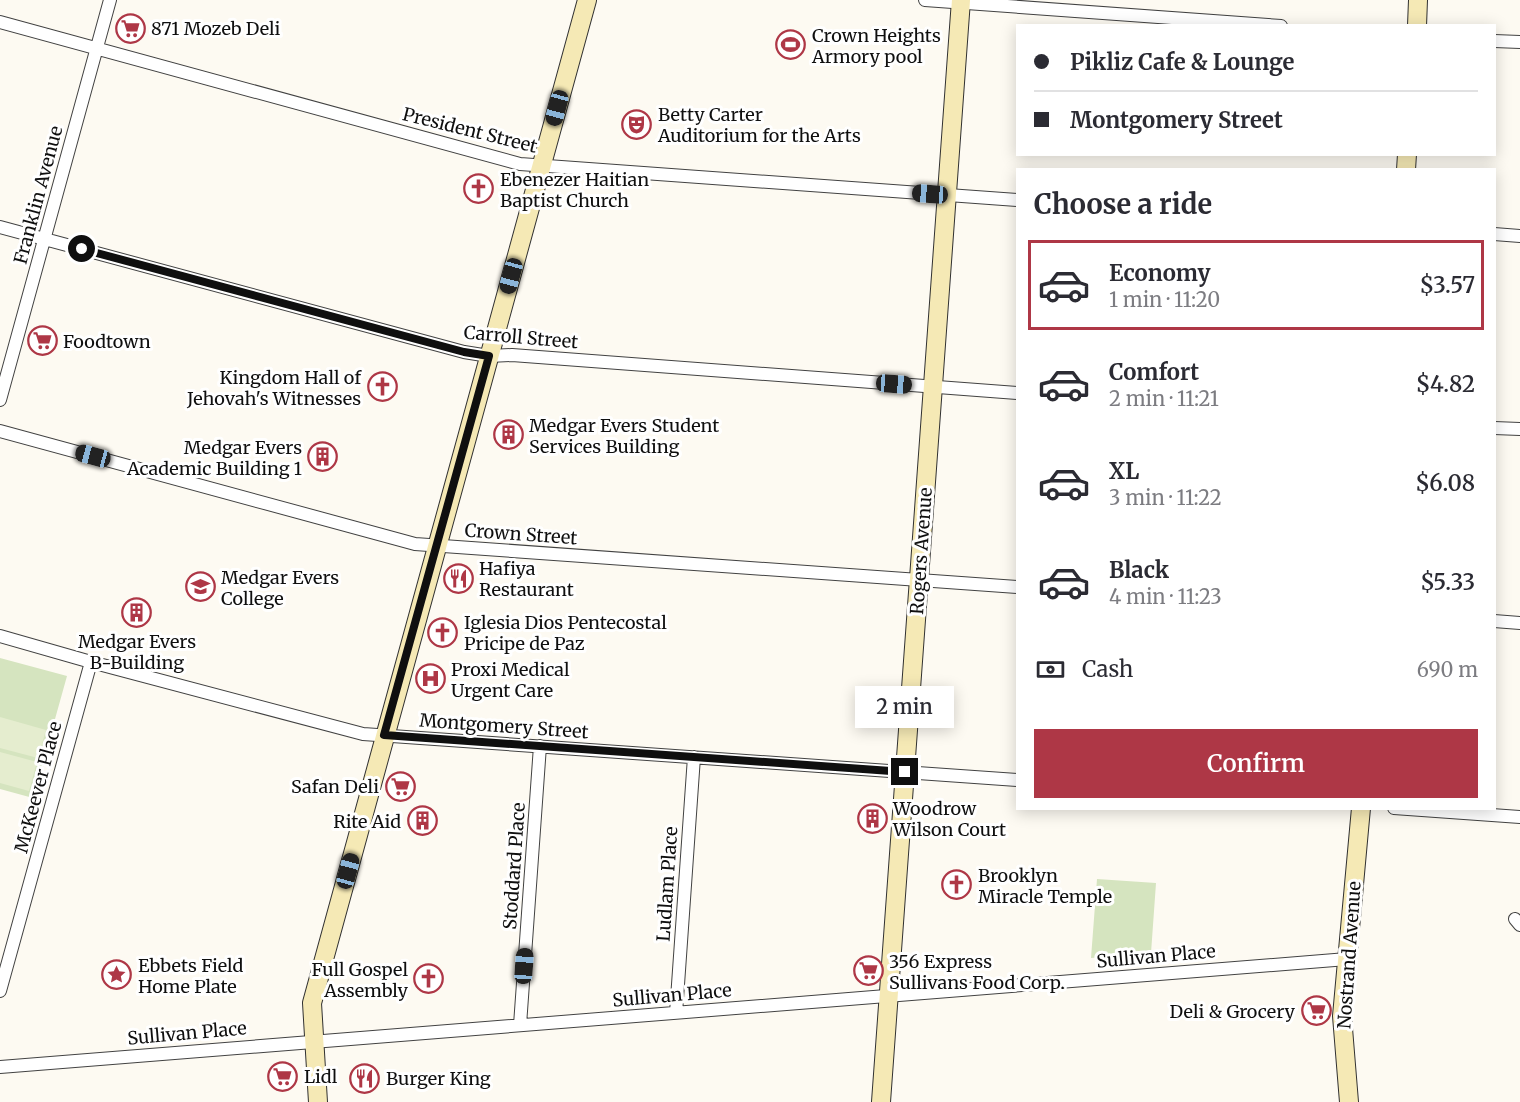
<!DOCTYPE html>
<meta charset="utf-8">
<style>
body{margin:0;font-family:Merriweather,serif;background:#f2f2f3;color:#2b2b33;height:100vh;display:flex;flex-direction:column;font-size:22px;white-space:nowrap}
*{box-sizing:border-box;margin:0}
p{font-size:20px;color:#7c7c81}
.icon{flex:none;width:33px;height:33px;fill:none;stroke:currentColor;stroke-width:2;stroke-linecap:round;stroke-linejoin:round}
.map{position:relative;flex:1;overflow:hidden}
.panel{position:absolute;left:1016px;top:168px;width:480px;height:642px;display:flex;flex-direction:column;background:#fff;border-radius:0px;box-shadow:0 3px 15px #0003}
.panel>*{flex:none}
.banner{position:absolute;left:1016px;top:24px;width:480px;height:132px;border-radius:0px;box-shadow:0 3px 15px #0003;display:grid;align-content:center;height:132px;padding:0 18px;background:#fff}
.end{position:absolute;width:27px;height:27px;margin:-14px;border:8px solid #0f0f0f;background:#fff;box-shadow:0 0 0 3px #fff}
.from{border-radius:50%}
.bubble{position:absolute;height:42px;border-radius:0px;background:#fff;box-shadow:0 3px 15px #0003;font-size:20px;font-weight:600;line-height:42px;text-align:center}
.car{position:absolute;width:18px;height:36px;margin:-18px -9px;border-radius:8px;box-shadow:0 0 4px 2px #0007;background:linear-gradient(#222 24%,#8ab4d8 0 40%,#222 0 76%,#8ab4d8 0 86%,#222 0)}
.banner b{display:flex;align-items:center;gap:21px;height:57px;font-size:22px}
.banner b+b{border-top:2px solid #e1e1e2}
.banner i{width:15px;height:15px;background:#2b2b33}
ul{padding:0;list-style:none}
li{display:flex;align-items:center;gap:18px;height:90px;margin:0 12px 9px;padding:0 6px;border:3px solid transparent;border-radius:0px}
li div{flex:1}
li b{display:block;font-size:22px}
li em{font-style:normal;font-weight:600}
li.current{border-color:#ae3746}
li>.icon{width:54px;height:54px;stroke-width:1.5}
h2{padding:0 18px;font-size:27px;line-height:72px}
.pay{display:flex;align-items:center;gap:15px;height:66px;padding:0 18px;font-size:22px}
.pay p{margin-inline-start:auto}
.primary-button{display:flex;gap:12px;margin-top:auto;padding:12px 18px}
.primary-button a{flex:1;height:69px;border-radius:0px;background:#ae3746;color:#fff;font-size:24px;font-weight:600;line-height:69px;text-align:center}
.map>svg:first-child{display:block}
.green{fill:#d5e4bf}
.pitch{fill:#e5edcf}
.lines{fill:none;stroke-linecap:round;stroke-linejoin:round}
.street-casing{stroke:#424242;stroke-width:14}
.secondary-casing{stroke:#313131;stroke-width:20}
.street{stroke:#fff;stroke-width:12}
.secondary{stroke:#f5e9b5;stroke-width:18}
.route{stroke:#0f0f0f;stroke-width:8}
.labels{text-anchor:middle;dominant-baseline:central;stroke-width:6;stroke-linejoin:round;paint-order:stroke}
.poi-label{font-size:18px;fill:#0f0f0f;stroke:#fff;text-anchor:start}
.street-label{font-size:18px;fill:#0f0f0f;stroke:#fff}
</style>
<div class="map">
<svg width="1520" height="1102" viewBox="0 0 1520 1102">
<rect width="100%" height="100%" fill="#fdfaf2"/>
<path class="green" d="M0,658L67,676L33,798L0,789Z
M1097,879L1156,883L1151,953L1091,958Z"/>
<path class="pitch" d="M0,717L46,730L38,758L0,748Z
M0,752L37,762L29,791L0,783Z"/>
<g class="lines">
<defs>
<path id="street" d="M925,0L1281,26
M0,22L520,164L1017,200
M1494,41L1520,42
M0,227L464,352L489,356L512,355L1017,393
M1494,234L1520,236
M0,400L110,0
M1494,428L1520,429
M0,431L415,544L1017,587
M1494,621L1520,623
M0,636L91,662L363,734L1017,780
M1394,808L1520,817
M1515,919L1520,925
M0,991L91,662
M676,1013L694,757
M520,1025L540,746
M0,1067L1347,959"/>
<path id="secondary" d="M1417,26L1418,0
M1406,170L1407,154
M318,1102L312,1003L587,0
M881,1102L961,0
M1349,1102L1342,1016L1361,808"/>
</defs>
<use href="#street" class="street-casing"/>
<use href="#secondary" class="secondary-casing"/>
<use href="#street" class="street"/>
<use href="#secondary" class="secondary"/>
</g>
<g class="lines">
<path class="route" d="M82,249L464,352L489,356L384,735L905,772"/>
</g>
<defs>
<symbol id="supermarket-ring" viewBox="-11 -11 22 22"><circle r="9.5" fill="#fff" stroke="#ae3746" stroke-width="1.5"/><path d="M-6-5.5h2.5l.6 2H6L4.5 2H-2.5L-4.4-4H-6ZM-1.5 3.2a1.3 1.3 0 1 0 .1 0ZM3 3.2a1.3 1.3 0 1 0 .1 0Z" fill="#ae3746"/></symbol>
<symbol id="stadium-ring" viewBox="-11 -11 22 22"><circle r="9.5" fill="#fff" stroke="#ae3746" stroke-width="1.5"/><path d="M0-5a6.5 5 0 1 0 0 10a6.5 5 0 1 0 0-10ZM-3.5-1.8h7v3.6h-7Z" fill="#ae3746"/></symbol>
<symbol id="theatre-ring" viewBox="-11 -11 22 22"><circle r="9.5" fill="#fff" stroke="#ae3746" stroke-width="1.5"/><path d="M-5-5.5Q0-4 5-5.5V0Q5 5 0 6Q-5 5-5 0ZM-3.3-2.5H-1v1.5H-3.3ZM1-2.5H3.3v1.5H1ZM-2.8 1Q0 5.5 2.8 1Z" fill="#ae3746"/></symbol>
<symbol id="church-ring" viewBox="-11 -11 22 22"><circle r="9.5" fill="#fff" stroke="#ae3746" stroke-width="1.5"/><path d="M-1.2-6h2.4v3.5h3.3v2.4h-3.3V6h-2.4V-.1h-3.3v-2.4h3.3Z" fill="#ae3746"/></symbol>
<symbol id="building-ring" viewBox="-11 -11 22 22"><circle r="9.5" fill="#fff" stroke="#ae3746" stroke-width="1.5"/><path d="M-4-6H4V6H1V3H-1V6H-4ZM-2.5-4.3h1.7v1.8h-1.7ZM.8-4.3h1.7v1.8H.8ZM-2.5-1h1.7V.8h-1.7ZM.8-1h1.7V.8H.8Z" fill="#ae3746"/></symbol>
<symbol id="restaurant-ring" viewBox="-11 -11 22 22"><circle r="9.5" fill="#fff" stroke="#ae3746" stroke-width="1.5"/><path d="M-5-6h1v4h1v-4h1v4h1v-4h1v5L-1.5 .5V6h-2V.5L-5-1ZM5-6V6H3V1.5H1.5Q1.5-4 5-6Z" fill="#ae3746"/></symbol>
<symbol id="university-ring" viewBox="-11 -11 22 22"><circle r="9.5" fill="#fff" stroke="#ae3746" stroke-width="1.5"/><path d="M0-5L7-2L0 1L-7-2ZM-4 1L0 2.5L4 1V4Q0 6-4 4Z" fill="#ae3746"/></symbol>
<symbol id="hospital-ring" viewBox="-11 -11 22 22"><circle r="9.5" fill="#fff" stroke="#ae3746" stroke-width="1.5"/><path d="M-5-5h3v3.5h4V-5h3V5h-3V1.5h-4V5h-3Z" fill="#ae3746"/></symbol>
<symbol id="sight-ring" viewBox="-11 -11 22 22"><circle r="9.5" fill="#fff" stroke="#ae3746" stroke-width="1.5"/><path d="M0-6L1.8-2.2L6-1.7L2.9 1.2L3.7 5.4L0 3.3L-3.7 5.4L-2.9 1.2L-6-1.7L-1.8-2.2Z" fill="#ae3746"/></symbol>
</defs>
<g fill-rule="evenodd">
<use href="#supermarket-ring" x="114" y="12" width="33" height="33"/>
<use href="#stadium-ring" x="774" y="28" width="33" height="33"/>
<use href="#theatre-ring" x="620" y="108" width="33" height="33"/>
<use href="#church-ring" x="462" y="172" width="33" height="33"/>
<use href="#supermarket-ring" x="26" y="324" width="33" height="33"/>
<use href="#church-ring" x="366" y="370" width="33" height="33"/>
<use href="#building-ring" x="492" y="418" width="33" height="33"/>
<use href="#building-ring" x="306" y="440" width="33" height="33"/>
<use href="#restaurant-ring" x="442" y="562" width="33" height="33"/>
<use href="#university-ring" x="184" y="570" width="33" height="33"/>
<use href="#building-ring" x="120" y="596" width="33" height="33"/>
<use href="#church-ring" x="426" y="616" width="33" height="33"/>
<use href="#hospital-ring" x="414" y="662" width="33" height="33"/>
<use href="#supermarket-ring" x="384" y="770" width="33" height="33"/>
<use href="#building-ring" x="856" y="802" width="33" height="33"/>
<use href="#building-ring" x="406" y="804" width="33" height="33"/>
<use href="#church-ring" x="940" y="868" width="33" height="33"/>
<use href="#supermarket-ring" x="852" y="954" width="33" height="33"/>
<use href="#sight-ring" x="100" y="958" width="33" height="33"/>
<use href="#church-ring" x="412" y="962" width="33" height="33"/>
<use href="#supermarket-ring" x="1300" y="994" width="33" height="33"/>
<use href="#supermarket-ring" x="266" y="1060" width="33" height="33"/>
<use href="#restaurant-ring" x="348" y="1062" width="33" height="33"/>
</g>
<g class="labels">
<g class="poi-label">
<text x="151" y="28">871 Mozeb Deli</text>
<text x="812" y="35">Crown Heights<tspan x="812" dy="21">Armory pool</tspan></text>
<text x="658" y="114">Betty Carter<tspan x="658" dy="21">Auditorium for the Arts</tspan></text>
<text x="500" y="179">Ebenezer Haitian<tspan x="500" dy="21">Baptist Church</tspan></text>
<text x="63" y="341">Foodtown</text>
<text x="361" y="377" text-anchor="end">Kingdom Hall of<tspan x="361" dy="21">Jehovah's Witnesses</tspan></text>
<text x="529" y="425">Medgar Evers Student<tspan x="529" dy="21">Services Building</tspan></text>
<text x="302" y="447" text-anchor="end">Medgar Evers<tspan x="302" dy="21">Academic Building 1</tspan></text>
<text x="479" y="568">Hafiya<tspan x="479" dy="21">Restaurant</tspan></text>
<text x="221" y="577">Medgar Evers<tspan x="221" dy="21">College</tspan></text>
<text x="464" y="622">Iglesia Dios Pentecostal<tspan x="464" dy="21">Pricipe de Paz</tspan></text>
<text x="137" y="641" text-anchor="middle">Medgar Evers<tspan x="137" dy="21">B-Building</tspan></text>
<text x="451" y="669">Proxi Medical<tspan x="451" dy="21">Urgent Care</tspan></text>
<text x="379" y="786" text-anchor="end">Safan Deli</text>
<text x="893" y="808">Woodrow<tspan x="893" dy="21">Wilson Court</tspan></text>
<text x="401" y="821" text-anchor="end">Rite Aid</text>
<text x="978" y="875">Brooklyn<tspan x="978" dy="21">Miracle Temple</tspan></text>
<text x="889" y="961">356 Express<tspan x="889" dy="21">Sullivans Food Corp.</tspan></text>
<text x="138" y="965">Ebbets Field<tspan x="138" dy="21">Home Plate</tspan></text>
<text x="408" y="969" text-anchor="end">Full Gospel<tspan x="408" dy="21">Assembly</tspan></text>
<text x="1295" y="1011" text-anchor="end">Deli &amp; Grocery</text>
<text x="304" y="1076">Lidl</text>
<text x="386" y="1078">Burger King</text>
</g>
<g class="street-label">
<text transform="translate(470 130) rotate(14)">President Street</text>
<text transform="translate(38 195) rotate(-75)">Franklin Avenue</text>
<text transform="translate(521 337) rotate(5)">Carroll Street</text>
<text transform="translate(521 534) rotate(4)">Crown Street</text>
<text transform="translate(921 551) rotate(-86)">Rogers Avenue</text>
<text transform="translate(504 726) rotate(4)">Montgomery Street</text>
<text transform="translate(38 787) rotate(-75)">McKeever Place</text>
<text transform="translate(514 866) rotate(-86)">Stoddard Place</text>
<text transform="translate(667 884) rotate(-86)">Ludlam Place</text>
<text transform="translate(1349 955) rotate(-86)">Nostrand Avenue</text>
<text transform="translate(1156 956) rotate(-5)">Sullivan Place</text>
<text transform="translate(672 995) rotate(-5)">Sullivan Place</text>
<text transform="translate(187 1033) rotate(-5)">Sullivan Place</text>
</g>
</g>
</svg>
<i class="end from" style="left:82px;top:249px"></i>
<i class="end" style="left:905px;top:772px"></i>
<div class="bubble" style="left:855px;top:686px;width:99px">2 min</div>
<i class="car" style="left:557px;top:108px;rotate:195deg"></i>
<i class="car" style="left:930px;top:194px;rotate:274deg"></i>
<i class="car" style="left:511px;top:276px;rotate:195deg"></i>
<i class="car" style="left:894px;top:384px;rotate:94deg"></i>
<i class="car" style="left:93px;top:456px;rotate:285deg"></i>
<i class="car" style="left:348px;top:871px;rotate:15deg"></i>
<i class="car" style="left:524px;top:966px;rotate:4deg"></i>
<div class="banner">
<b><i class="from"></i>Pikliz Cafe &amp; Lounge</b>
<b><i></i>Montgomery Street</b>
</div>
<section class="panel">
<h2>Choose a ride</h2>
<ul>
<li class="current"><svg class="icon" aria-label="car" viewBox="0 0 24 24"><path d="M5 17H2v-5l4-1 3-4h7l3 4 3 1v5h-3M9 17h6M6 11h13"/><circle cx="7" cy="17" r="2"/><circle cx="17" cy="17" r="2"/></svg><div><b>Economy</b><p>1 min · 11:20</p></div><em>$3.57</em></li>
<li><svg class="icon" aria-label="car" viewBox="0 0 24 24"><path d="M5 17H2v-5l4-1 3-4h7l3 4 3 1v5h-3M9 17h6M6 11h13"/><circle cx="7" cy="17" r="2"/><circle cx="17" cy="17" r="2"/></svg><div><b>Comfort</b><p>2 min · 11:21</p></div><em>$4.82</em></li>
<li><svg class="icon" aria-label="car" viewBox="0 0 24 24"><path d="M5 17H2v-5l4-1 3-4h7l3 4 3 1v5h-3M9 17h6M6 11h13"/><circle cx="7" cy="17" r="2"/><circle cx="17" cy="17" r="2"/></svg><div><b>XL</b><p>3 min · 11:22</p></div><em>$6.08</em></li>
<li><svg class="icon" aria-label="car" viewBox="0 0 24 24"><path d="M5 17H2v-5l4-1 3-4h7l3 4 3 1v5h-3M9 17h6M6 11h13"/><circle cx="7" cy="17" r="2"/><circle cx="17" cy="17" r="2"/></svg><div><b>Black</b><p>4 min · 11:23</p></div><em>$5.33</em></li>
</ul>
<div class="pay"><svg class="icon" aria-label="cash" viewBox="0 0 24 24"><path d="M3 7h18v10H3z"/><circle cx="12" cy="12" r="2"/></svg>Cash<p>690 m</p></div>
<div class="primary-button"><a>Confirm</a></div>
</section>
</div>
